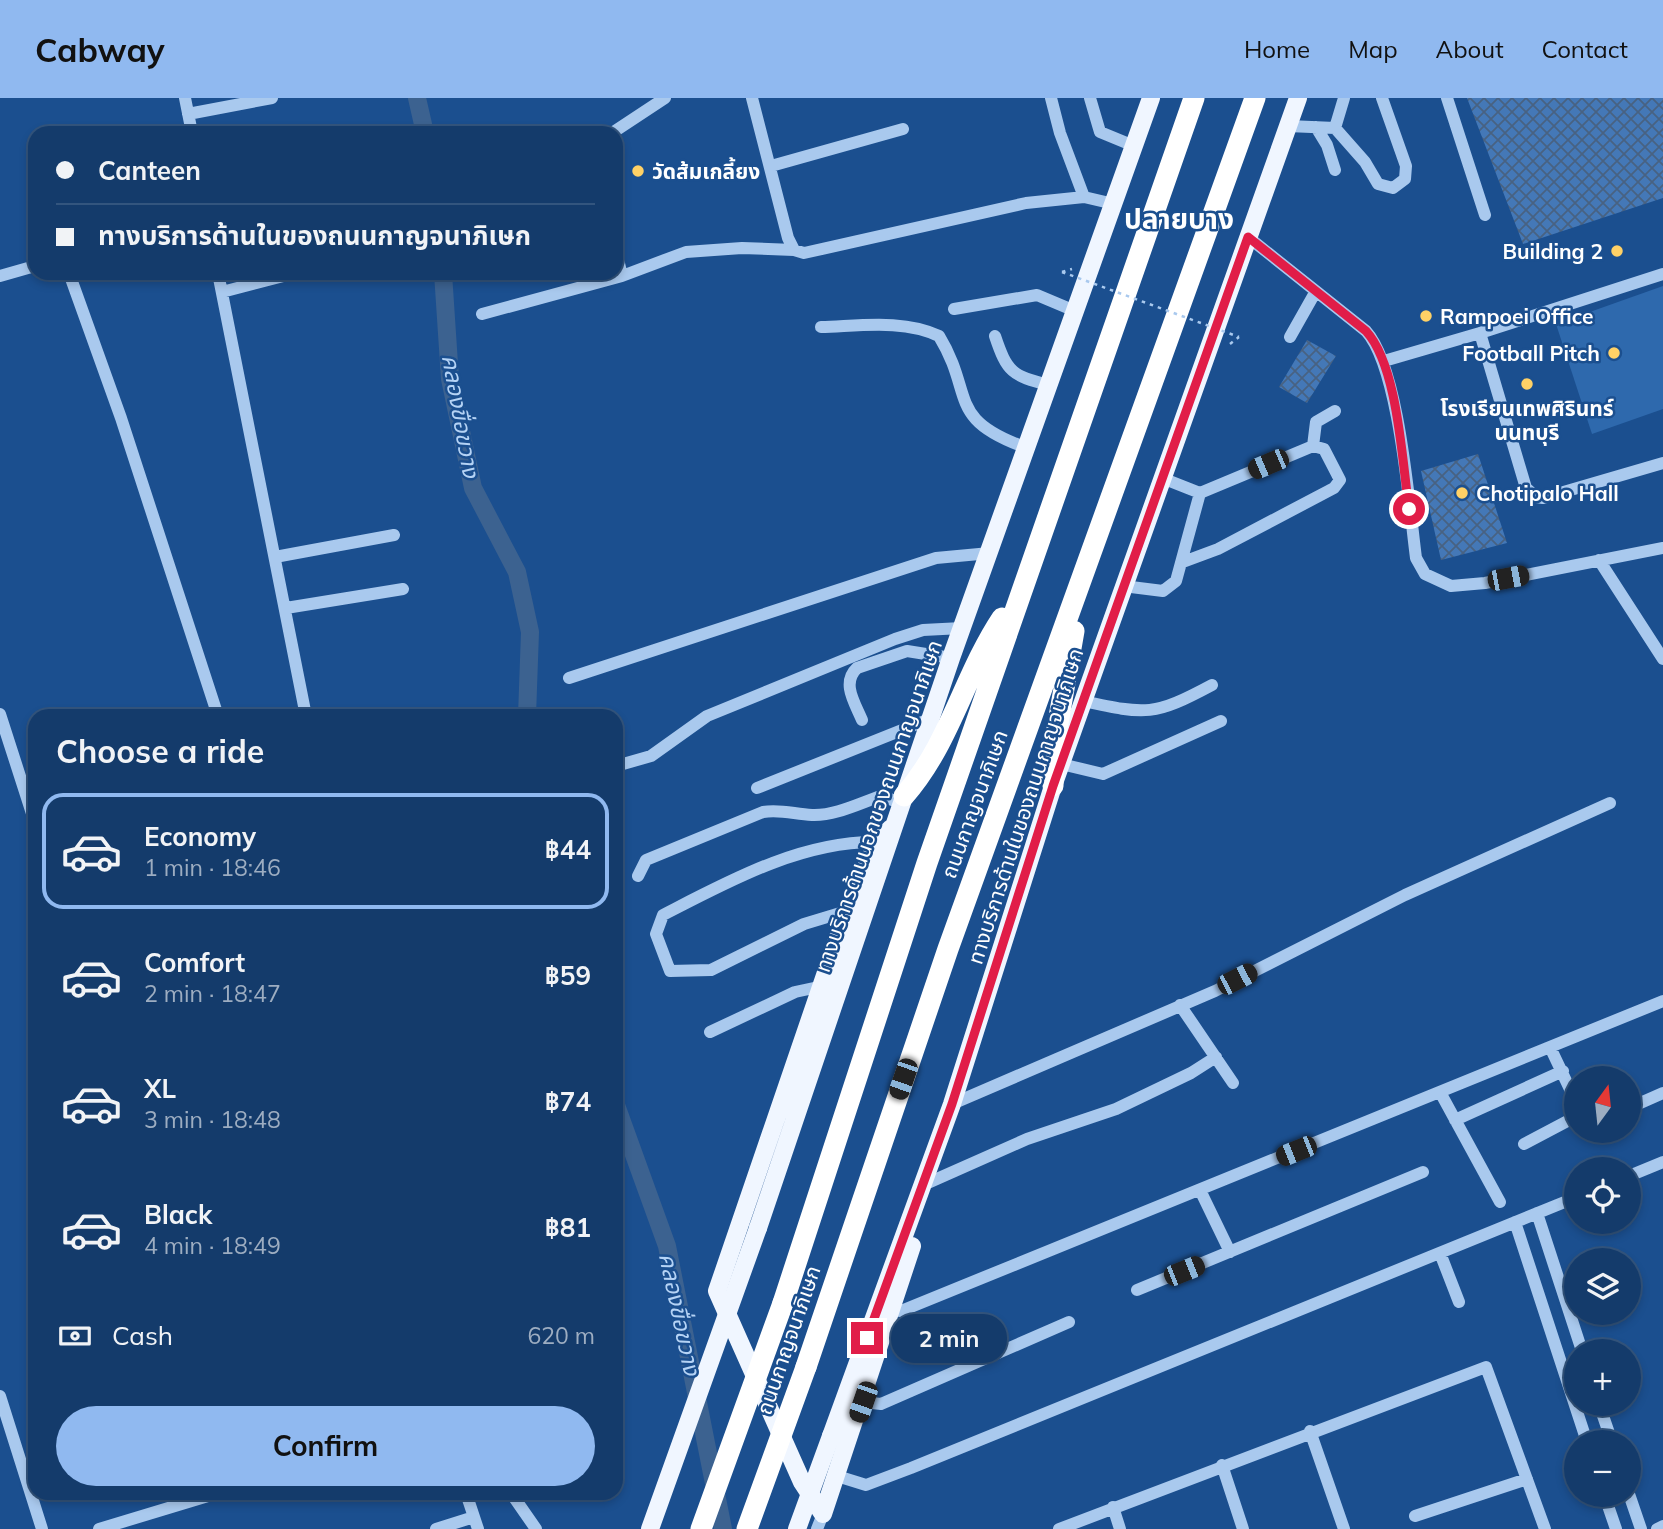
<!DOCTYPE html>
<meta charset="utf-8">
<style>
body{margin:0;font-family:Mulish,"Noto Sans Thai",sans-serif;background:#1d4271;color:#f1f3f6;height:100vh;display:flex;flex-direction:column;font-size:26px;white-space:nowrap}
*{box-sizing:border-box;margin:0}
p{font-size:23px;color:#9dadc1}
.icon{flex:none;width:38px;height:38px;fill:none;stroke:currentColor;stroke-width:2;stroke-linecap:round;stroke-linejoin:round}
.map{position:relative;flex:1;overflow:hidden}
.details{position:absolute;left:28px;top:611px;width:595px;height:791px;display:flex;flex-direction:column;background:#143b6b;border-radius:21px;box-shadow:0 4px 10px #0003,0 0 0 2px #33557e}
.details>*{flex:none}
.banner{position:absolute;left:28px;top:28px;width:595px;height:154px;border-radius:21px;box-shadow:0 4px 10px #0003,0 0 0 2px #33557e;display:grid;align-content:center;height:154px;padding:0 28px;background:#143b6b}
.needle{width:46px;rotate:15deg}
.controls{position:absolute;left:1564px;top:968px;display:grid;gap:14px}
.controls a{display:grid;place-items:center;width:77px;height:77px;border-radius:50%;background:#143b6b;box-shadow:0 4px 10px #0003,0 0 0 2px #33557e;font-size:35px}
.end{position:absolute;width:32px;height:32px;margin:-16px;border:9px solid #e11d48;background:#fff;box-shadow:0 0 0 4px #fff}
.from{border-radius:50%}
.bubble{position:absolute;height:49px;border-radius:24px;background:#143b6b;box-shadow:0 4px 10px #0003,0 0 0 2px #33557e;font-size:23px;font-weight:700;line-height:49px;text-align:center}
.car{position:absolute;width:21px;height:42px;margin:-21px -10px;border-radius:9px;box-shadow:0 0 5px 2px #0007;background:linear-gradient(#222 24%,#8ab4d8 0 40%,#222 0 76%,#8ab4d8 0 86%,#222 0)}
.banner b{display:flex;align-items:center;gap:24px;height:66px;font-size:26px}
.banner b+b{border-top:2px solid #33557e}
.banner i{width:18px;height:18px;background:#f1f3f6}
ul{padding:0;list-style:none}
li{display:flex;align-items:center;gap:21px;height:116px;margin:0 14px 10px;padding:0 14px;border:4px solid transparent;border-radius:21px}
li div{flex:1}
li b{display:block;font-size:26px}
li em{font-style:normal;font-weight:700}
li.active{border-color:#90b9f0}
li>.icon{width:63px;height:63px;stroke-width:1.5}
h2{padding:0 28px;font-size:32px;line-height:84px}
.pay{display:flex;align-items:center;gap:18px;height:77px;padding:0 28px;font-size:26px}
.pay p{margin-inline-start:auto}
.button{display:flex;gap:14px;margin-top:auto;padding:14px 28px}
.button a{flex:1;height:80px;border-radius:42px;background:#90b9f0;color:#111;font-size:28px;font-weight:700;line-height:80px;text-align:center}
header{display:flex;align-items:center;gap:42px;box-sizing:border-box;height:98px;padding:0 35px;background:#90b9f0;color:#111}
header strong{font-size:33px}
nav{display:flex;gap:38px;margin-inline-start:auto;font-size:24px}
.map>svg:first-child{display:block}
.pitch{fill:#2e69ad}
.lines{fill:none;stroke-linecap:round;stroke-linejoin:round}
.canal{stroke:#3c6290;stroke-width:18}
.building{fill:url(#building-cross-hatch)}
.path{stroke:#a9c9ee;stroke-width:2.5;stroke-dasharray:3.5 5;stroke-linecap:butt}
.minor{stroke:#a9c9ee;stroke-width:12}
.major{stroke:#f0f6ff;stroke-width:18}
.highway{stroke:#fff;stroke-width:21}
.path-bridge{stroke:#a9c9ee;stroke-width:2.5;stroke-dasharray:3.5 5;stroke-linecap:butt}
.major-bridge{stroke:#f0f6ff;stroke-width:18}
.highway-bridge{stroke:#fff;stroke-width:21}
.route{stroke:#e11d48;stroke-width:9}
.poi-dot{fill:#ffd166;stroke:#1b4f8f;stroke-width:2.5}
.labels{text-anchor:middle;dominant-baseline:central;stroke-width:5;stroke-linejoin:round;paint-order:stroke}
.poi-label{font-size:21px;font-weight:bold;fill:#fff;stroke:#1b4f8f;text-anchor:start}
.street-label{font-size:21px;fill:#fff;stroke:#1b4f8f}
.water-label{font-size:23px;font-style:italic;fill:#b5d3f5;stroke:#1b4f8f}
.district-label{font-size:28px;font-weight:bold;fill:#fff;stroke:#1b4f8f}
</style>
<header>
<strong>Cabway</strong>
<nav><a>Home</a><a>Map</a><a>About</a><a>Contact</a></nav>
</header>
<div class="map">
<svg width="1663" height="1431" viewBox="0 0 1663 1431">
<defs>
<pattern id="building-cross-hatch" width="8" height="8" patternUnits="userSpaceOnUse" patternTransform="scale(1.75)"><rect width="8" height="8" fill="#4478b7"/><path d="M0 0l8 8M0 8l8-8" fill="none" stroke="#486282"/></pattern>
</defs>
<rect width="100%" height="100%" fill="#1b4f8f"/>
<path class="pitch" d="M1663,188V311L1592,336L1556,226Z"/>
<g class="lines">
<path class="canal" d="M417,0L425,35
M443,175L450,281L473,390L517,474L530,534L527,618
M616,1007L667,1148L723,1431"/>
</g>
<path class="building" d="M1467,0H1663V100L1523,146Z
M1307,242L1336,258L1307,305L1279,289Z
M1478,356L1507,445L1441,462L1421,373Z"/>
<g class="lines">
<path class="path" d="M1062,174L1072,171
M1230,246L1239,239"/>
<path class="minor" d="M185,0L192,35
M752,0L788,140L794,152L804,155L1026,105L1084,99L1114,106
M1051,0L1060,35L1084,99
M1090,0L1100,34L1134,48
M1447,0L1485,117
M188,16L272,0
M1288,28L1335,30L1365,64L1378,86L1393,90L1405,81L1406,68L1382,0
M1316,29L1327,47L1335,72
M1335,30L1344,0
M612,35L665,0
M771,68L903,31
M1248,139L1366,233C1399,269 1409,407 1416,460L1425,476L1451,488L1485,485L1663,450
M616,153L622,178
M69,175L121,320L218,618
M218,175L306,618
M0,178L35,168
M222,194L295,175
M954,211L1037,197L1075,213
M482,216L622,178L686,154L742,150L794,152
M821,229C859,228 904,221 939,238C975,297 945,321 1027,350
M1480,235L1663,176
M995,238C1007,274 1012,278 1049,287
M1290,239L1316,193
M1384,263L1480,235L1526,390L1536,399L1543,400L1663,365
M1313,348L1316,324L1335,313
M275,459L394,437
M1599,462L1663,561
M1183,464L1218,451L1334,390L1340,382L1324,351L1313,348L1200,395
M1123,488L1163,493L1176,483L1200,395L1162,380
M286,510L403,491
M569,580L936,460L990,455
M1083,603C1147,617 1154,618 1212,587
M0,616L35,725
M862,622C855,605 841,585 857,570L907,553L951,560
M1061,666L1103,676L1221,623
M616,668L651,658L707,618L895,541L923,532L962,530
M757,690L932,620
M638,778L646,762L763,714C780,711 794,716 812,717C835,718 860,705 881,698L901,705
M847,813L804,826L711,872L670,873L656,836L663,817C729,783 801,743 877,744
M1180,907L1233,985
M710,934L795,894L823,888
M1550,949L1577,1006
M1440,994L1500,1104
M952,1006L1215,893L1405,797L1610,705
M1629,1010L1663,995
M1455,1022L1563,973
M1524,1046L1577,1018
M1629,1078L1663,1064
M930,1084L1027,1041L1116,1011L1191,975L1216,959
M1200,1092L1230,1154
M1537,1115L1582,1253
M1515,1124L1587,1344
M1440,1155L1459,1204
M1137,1192L1423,1074
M891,1212L901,1213L1663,903
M0,1298L42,1431
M863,1304L881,1306L1069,1224
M1599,1306L1612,1344
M1310,1333L1344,1431
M1222,1367L1243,1431
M837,1378L866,1387L911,1370L1577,1099
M466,1395L478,1431
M511,1395L536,1431
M1604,1396L1616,1431
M1629,1396L1641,1431
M1113,1409L1120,1431
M1415,1418L1527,1381
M99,1431L218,1395
M436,1431L474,1419
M817,1431L823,1416
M1059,1431L1486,1269L1545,1431
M1657,1431L1663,1428"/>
<path class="major" d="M891,730L877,744L847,813L717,1193L802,1384L823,1416L912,1148
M758,1130L951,560L1151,0
M831,1338L952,1006L1053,688L1298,0"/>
<path class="highway" d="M1053,688L1054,648L1074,533
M904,698C950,646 964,577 1002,520
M783,1205L927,765L1194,0
M806,1269L948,851L1255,0"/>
<path class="path-bridge" d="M1062,174L1239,239"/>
<path class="major-bridge" d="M650,1431L758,1130
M797,1431L831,1338"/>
<path class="highway-bridge" d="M701,1431L783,1205
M747,1431L806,1269"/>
</g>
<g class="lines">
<path class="route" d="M867,1240L952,1006L1053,688L1248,139L1366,233C1398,268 1402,363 1409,411"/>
</g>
<g class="poi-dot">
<circle cx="638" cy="73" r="7"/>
<circle cx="1617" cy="153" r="7"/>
<circle cx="1426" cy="218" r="7"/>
<circle cx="1614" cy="255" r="7"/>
<circle cx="1527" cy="286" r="7"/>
<circle cx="1462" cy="395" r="7"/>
</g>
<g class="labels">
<g class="poi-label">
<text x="652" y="73">วัดส้มเกลี้ยง</text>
<text x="1603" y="153" text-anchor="end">Building 2</text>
<text x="1440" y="218">Rampoei Office</text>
<text x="1600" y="255" text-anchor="end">Football Pitch</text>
<text x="1527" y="310" text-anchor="middle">โรงเรียนเทพศิรินทร์<tspan x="1527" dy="24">นนทบุรี</tspan></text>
<text x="1476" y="395">Chotipalo Hall</text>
</g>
<g class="street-label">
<text transform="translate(974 706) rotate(-70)">ถนนกาญจนาภิเษก</text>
<text transform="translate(878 708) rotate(-71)">ทางบริการด้านนอกของถนนกาญจนาภิเษก</text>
<text transform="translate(1025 708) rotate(-72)">ทางบริการด้านในของถนนกาญจนาภิเษก</text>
<text transform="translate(788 1242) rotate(-71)">ถนนกาญจนาภิเษก</text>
</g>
<g class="water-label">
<text transform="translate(461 318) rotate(80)">คลองขื่อขวาง</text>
<text transform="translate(680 1216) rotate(78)">คลองขื่อขวาง</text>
</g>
<g class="district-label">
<text x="1179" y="120">ปลายบาง</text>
</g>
</g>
</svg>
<div class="controls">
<a><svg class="needle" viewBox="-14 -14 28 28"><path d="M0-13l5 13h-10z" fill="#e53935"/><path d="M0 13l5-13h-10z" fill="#9dadc1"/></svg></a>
<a><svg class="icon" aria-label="locate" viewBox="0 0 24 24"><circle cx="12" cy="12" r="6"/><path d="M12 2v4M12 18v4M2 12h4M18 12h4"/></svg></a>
<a><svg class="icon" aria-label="layers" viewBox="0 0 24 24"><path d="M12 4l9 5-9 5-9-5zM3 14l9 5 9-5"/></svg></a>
<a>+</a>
<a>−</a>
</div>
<i class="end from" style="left:1409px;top:411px"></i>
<i class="end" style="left:867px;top:1240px"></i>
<div class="bubble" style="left:891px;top:1216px;width:116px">2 min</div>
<i class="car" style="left:1268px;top:366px;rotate:247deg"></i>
<i class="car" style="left:1508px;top:480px;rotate:79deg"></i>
<i class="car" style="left:1237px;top:881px;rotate:63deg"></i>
<i class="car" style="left:903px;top:981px;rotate:199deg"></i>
<i class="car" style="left:1296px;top:1053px;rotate:248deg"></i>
<i class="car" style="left:1184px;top:1173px;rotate:68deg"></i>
<i class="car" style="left:863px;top:1304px;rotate:199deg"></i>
<div class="banner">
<b><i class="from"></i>Canteen</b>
<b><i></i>ทางบริการด้านในของถนนกาญจนาภิเษก</b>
</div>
<section class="details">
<h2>Choose a ride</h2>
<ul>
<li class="active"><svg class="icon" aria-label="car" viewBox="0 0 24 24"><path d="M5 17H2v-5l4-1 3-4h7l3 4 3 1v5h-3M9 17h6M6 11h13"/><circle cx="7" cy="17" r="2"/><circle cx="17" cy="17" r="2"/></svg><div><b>Economy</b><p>1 min · 18:46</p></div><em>฿44</em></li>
<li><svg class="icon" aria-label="car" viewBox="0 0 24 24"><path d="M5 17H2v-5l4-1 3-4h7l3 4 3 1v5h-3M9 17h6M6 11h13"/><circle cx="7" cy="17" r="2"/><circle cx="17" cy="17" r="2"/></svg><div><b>Comfort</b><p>2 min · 18:47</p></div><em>฿59</em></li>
<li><svg class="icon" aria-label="car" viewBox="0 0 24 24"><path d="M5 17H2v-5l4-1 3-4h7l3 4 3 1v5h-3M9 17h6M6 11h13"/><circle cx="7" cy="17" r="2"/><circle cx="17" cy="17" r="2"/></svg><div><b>XL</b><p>3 min · 18:48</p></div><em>฿74</em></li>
<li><svg class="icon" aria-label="car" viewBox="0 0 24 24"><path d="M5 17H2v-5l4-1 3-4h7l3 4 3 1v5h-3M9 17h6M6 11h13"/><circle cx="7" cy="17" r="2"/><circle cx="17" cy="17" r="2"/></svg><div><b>Black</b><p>4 min · 18:49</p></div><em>฿81</em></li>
</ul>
<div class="pay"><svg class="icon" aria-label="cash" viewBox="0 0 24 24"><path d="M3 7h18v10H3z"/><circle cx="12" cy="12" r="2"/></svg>Cash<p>620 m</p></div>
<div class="button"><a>Confirm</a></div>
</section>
</div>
